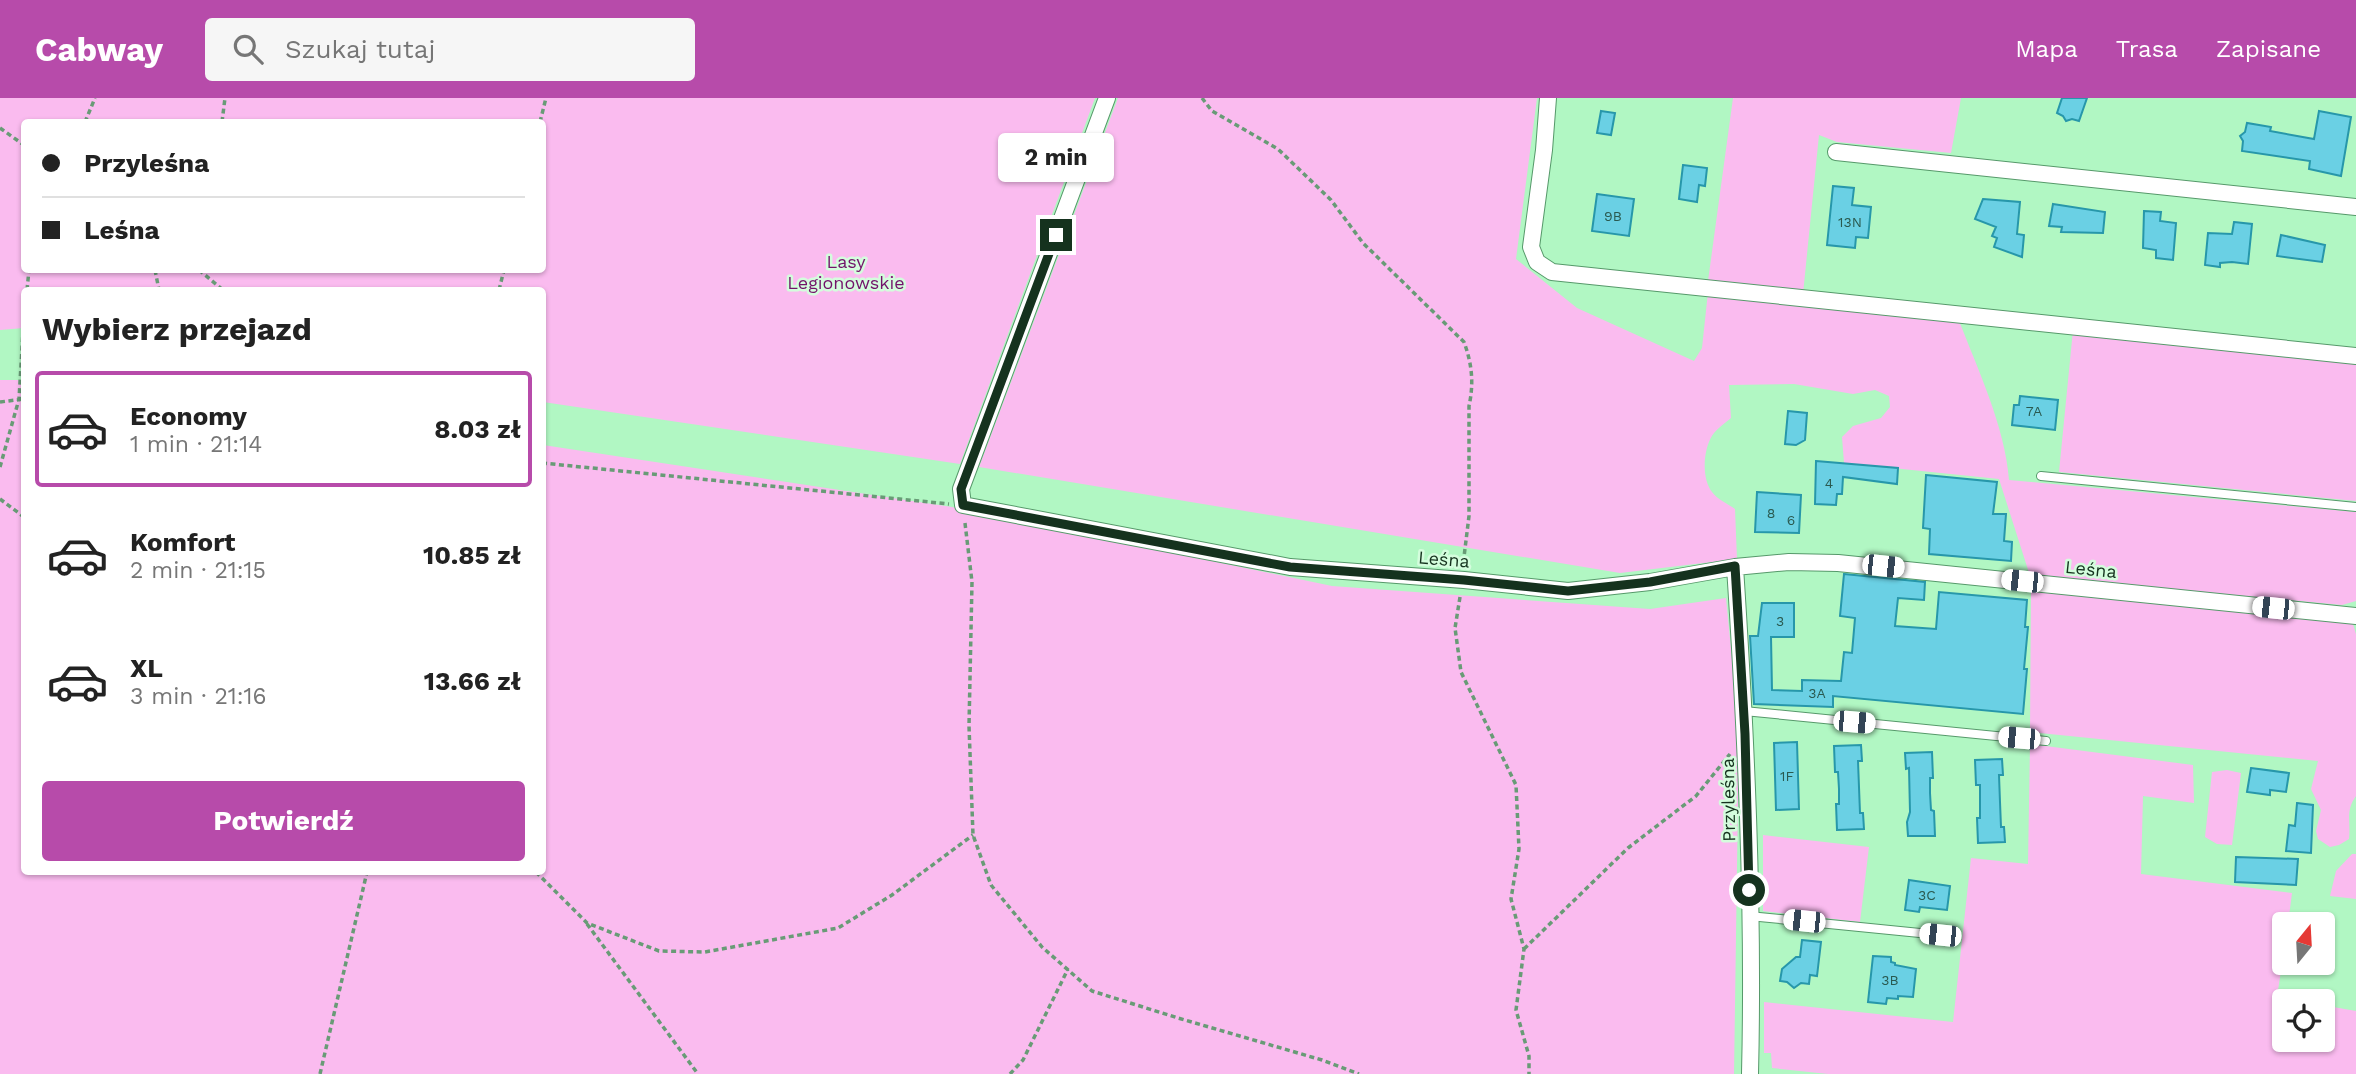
<!DOCTYPE html>
<html lang="pl">
<meta charset="utf-8">
<style>
body{margin:0;font-family:"Work Sans",sans-serif;background:#f6f6f6;color:#222;height:100vh;display:flex;flex-direction:column;font-size:26px;white-space:nowrap}
*{box-sizing:border-box;margin:0}
p{font-size:23px;color:#767676}
.icon{flex:none;width:38px;height:38px;fill:none;stroke:currentColor;stroke-width:2;stroke-linecap:round;stroke-linejoin:round}
.map{position:relative;flex:1;overflow:hidden}
.side{position:absolute;left:21px;top:189px;width:525px;height:588px;display:flex;flex-direction:column;background:#fff;border-radius:7px;box-shadow:0 2px 5px #0004}
.side>*{flex:none}
.banner{position:absolute;left:21px;top:21px;width:525px;height:154px;border-radius:7px;box-shadow:0 2px 5px #0004;display:grid;align-content:center;height:154px;padding:0 21px;background:#fff}
.needle{width:46px;rotate:18deg}
.fabs{position:absolute;left:2272px;top:814px;display:grid;gap:14px}
.fabs a{display:grid;place-items:center;width:63px;height:63px;border-radius:7px;background:#fff;box-shadow:0 2px 5px #0004;font-size:35px}
.end{position:absolute;width:32px;height:32px;margin:-16px;border:9px solid #15321e;background:#fff;box-shadow:0 0 0 4px #fff}
.from{border-radius:50%}
.bubble{position:absolute;height:49px;border-radius:7px;background:#fff;box-shadow:0 2px 5px #0004;font-size:23px;font-weight:700;line-height:49px;text-align:center}
.car{position:absolute;width:21px;height:42px;margin:-21px -10px;border-radius:9px;box-shadow:0 0 5px 2px #0007;background:linear-gradient(#fff 24%,#345 0 40%,#fff 0 76%,#345 0 86%,#fff 0)}
.banner b{display:flex;align-items:center;gap:24px;height:66px;font-size:26px}
.banner b+b{border-top:2px solid #e0e0e0}
.banner i{width:18px;height:18px;background:#222}
ul{padding:0;list-style:none}
li{display:flex;align-items:center;gap:21px;height:116px;margin:0 14px 10px;padding:0 7px;border:4px solid transparent;border-radius:7px}
li div{flex:1}
li b{display:block;font-size:26px}
li em{font-style:normal;font-weight:700}
li.current{border-color:#b74baa}
li>.icon{width:63px;height:63px;stroke-width:1.5}
h2{padding:0 21px;font-size:32px;line-height:84px}
.cta{display:flex;gap:14px;margin-top:auto;padding:14px 21px}
.cta a{flex:1;height:80px;border-radius:7px;background:#b74baa;color:#fff;font-size:28px;font-weight:700;line-height:80px;text-align:center}
header{display:flex;align-items:center;gap:42px;box-sizing:border-box;height:98px;padding:0 35px;background:#b74baa;color:#fff}
header strong{font-size:33px}
nav{display:flex;gap:38px;margin-inline-start:auto;font-size:24px}
.search{width:490px;height:63px;background:#f6f6f6;display:flex;align-items:center;gap:18px;box-sizing:border-box;padding:0 24px;border-radius:7px;color:#767676;font-size:26px}
.map>svg:first-child{display:block}
.green{fill:#fabbef;fill-rule:evenodd}
.building{fill:#6ad0e4;stroke:#2797aa;stroke-width:2}
.lines{fill:none;stroke-linecap:round;stroke-linejoin:round}
.service-casing{stroke:#56996a;stroke-width:10}
.minor-casing{stroke:#56996a;stroke-width:18}
.path{stroke:#689b76;stroke-width:3.5;stroke-dasharray:5 3.5;stroke-linecap:butt}
.service{stroke:#fff;stroke-width:8}
.minor{stroke:#fff;stroke-width:16}
.route{stroke:#15321e;stroke-width:9}
.labels{text-anchor:middle;dominant-baseline:central;stroke-width:5;stroke-linejoin:round;paint-order:stroke}
.number-label{font-size:14px;fill:#2a5a50}
.park-label{font-size:18px;fill:#72136a;stroke:#d4fddd}
.street-label{font-size:18px;fill:#15321e;stroke:#d4fddd}
</style>
<header>
<strong>Cabway</strong>
<div class="search"><svg class="icon" aria-label="search" viewBox="0 0 24 24"><circle cx="10" cy="10" r="6"/><path d="M15 15l6 6"/></svg>Szukaj tutaj</div>
<nav><a>Mapa</a><a>Trasa</a><a>Zapisane</a></nav>
</header>
<div class="map">
<svg width="2356" height="976" viewBox="0 0 2356 976">
<rect width="100%" height="100%" fill="#b1f7c3"/>
<path class="green" d="M0,0H1095L960,366L543,304L542,192H24V230L0,232ZM24,24H542V172H24Z
M1118,0H1537L1516,161L1577,210L1694,263L1702,250L1708,194L1958,220C1977,270 2005,328 2009,382L2356,414V503L2342,507L2030,478L1999,381L1844,365L1842,339L1853,328L1881,320L1890,309L1889,298L1875,292L1853,296L1794,286L1729,287L1731,320C1725,325 1718,330 1714,335C1703,349 1701,380 1712,394C1717,401 1728,406 1735,411L1737,461L1620,475L979,369Z
M1733,0H1961L1951,55L1837,44L1819,37L1803,196L1708,183Z
M2073,232L2356,264V403L2059,374Z
M0,282H24V774H542L543,347L952,409L1332,488L1650,511L1726,500L1739,632L1734,976H0Z
M2031,492L2353,526L2356,536V698C2345,713 2351,724 2349,741L2339,747L2330,749L2318,741L2316,733L2321,712L2311,691L2318,663L2030,634Z
M2030,646L2193,667L2194,705L2143,698L2141,776L2292,795L2288,826H2284V853L2277,899L2297,903H2284V942H2322V907L2356,913V976H1828L1772,970L1771,955H1764V904L1953,924L1971,760L2028,766Z
M2227,672L2241,675L2232,747L2217,746L2205,739L2212,674Z
M1763,737L1869,749L1860,824L1763,813Z
M2352,756H2356V801L2330,798L2336,773Z"/>
<path class="building" d="M2062,0H2087L2079,23L2072,21L2066,23L2063,18L2057,15Z
M1601,13L1615,15L1611,37L1597,35Z
M2319,13L2351,19L2341,78L2309,71L2310,63L2242,53L2243,43L2240,38L2245,34L2247,25L2271,29L2270,33L2314,41Z
M1683,67L1707,70L1705,88L1699,87L1697,104L1679,101Z
M1833,88L1854,90L1852,107L1871,109L1868,140L1856,139L1855,150L1827,147Z
M1597,96L1634,101L1629,138L1592,133Z
M1983,101L2020,104L2017,136L2024,137L2022,159L1994,149L1997,140L1992,138L1996,129L1975,121Z
M2053,106L2105,114L2103,135L2061,134L2062,129L2049,128Z
M2144,113L2161,114L2160,123L2176,125L2173,162L2156,160V152L2143,150Z
M2234,124L2252,126L2248,166L2232,164L2220,165V169L2205,167L2208,135L2232,136Z
M2281,137L2325,147L2322,164L2277,158Z
M2020,298L2058,302L2055,332L2012,327L2014,307H2019Z
M1788,313L1807,315L1805,342L1796,347L1785,346Z
M1816,363L1898,370L1897,386L1843,379L1842,396H1837L1836,407L1815,406Z
M1926,377L1997,384L1993,416H2006L2004,443L2012,444L2011,463L1929,456L1930,431L1923,430Z
M1757,394L1801,397L1799,435L1755,434Z
M1844,476L1925,484L1924,502L1898,500L1895,528L1936,531L1939,494L2027,502L2025,529H2028L2024,571H2027L2023,616L1833,598V609L1754,606L1750,538H1758L1762,505H1794V539H1771L1772,592L1802,593V582L1841,583L1844,554L1852,555L1855,520L1840,518Z
M1797,644L1799,711L1776,712L1774,645Z
M1861,647L1862,663H1858L1860,715H1863L1864,731L1837,732L1836,706H1839V691L1838,674H1835L1834,648Z
M1932,654L1933,680H1930V695L1931,712L1934,713L1935,738H1908L1907,724L1910,714L1909,670L1906,671L1905,655Z
M2002,661L2003,677H1999L2000,704L2001,729H2004L2005,744L1978,745L1977,720H1980V687H1976L1975,662Z
M2251,670L2289,675L2286,694L2270,692V697L2247,694Z
M2297,705L2313,707L2311,755L2286,753L2289,727L2295,728Z
M2236,759L2298,761L2296,787L2235,784Z
M1909,782L1950,788L1947,812L1920,809L1919,814L1905,812Z
M1802,842L1821,844L1817,878L1810,877L1809,886L1801,885L1794,890L1787,884L1780,883L1782,871L1796,859H1800Z
M1873,858L1891,859V864L1895,865V867L1916,871L1913,899L1898,898V901L1887,900L1886,906L1868,904Z"/>
<g class="lines">
<defs>
<path id="service" d="M2041,378L2356,409
M1744,613L2046,643
M1749,818L1940,837"/>
<path id="minor" d="M1107,0L961,391L963,407L1290,469L1464,482L1568,493L1650,484L1735,469L1789,464L1838,465L2356,518
M1548,0L1544,52L1531,149L1537,164L1552,174L2356,258
M1836,54L2356,109
M1735,469C1746,637 1754,807 1750,976"/>
</defs>
<use href="#service" class="service-casing"/>
<use href="#minor" class="minor-casing"/>
<path class="path" d="M1202,0L1212,13L1278,51L1331,102L1363,145L1464,244C1472,266 1474,285 1469,308V418L1463,467
M85,24L95,0
M222,24L225,0
M540,24L546,0
M0,30L24,47
M155,172L159,192
M199,172L223,192
M27,192L29,172
M499,192L504,172
M0,304L24,301
M542,365L949,406
M0,369L19,301L24,217
M0,401L24,419
M965,425L972,484L969,628L973,737L991,787L1042,849L1092,893L1178,920L1322,962L1359,976
M1460,499L1455,530L1461,574L1516,687L1519,751L1511,801L1524,851L1516,912L1529,958V976
M536,774L587,825L659,853L705,854L838,830L892,797L973,737
M587,826L698,976
M1524,851L1628,750L1696,698L1730,656
M320,976L367,774
M1010,976L1023,962L1068,871"/>
<use href="#service" class="service"/>
<use href="#minor" class="minor"/>
</g>
<g class="lines">
<path class="route" d="M1056,137L961,391L963,407L1290,469L1464,482L1568,493L1650,484L1735,468L1745,636L1749,792"/>
</g>
<g class="labels">
<g class="number-label">
<text x="1613" y="118">9B</text>
<text x="1850" y="124">13N</text>
<text x="2034" y="313">7A</text>
<text x="1829" y="385">4</text>
<text x="1771" y="415">8</text>
<text x="1791" y="422">6</text>
<text x="1780" y="523">3</text>
<text x="1817" y="595">3A</text>
<text x="1787" y="678">1F</text>
<text x="1927" y="797">3C</text>
<text x="1890" y="882">3B</text>
</g>
<g class="park-label">
<text x="846" y="163">Lasy<tspan x="846" dy="21">Legionowskie</tspan></text>
</g>
<g class="street-label">
<text transform="translate(1444 461) rotate(5)">Leśna</text>
<text transform="translate(2091 471) rotate(6)">Leśna</text>
<text transform="translate(1728 702) rotate(-91)">Przyleśna</text>
</g>
</g>
</svg>
<div class="fabs">
<a><svg class="needle" viewBox="-14 -14 28 28"><path d="M0-13l5 13h-10z" fill="#e53935"/><path d="M0 13l5-13h-10z" fill="#767676"/></svg></a>
<a><svg class="icon" aria-label="locate" viewBox="0 0 24 24"><circle cx="12" cy="12" r="6"/><path d="M12 2v4M12 18v4M2 12h4M18 12h4"/></svg></a>
</div>
<i class="end from" style="left:1749px;top:792px"></i>
<i class="end" style="left:1056px;top:137px"></i>
<div class="bubble" style="left:998px;top:35px;width:116px">2 min</div>
<i class="car" style="left:1883px;top:468px;rotate:96deg"></i>
<i class="car" style="left:2022px;top:483px;rotate:276deg"></i>
<i class="car" style="left:2273px;top:510px;rotate:276deg"></i>
<i class="car" style="left:1854px;top:624px;rotate:95deg"></i>
<i class="car" style="left:2019px;top:640px;rotate:275deg"></i>
<i class="car" style="left:1804px;top:823px;rotate:276deg"></i>
<i class="car" style="left:1940px;top:837px;rotate:276deg"></i>
<div class="banner">
<b><i class="from"></i>Przyleśna</b>
<b><i></i>Leśna</b>
</div>
<section class="side">
<h2>Wybierz przejazd</h2>
<ul>
<li class="current"><svg class="icon" aria-label="car" viewBox="0 0 24 24"><path d="M5 17H2v-5l4-1 3-4h7l3 4 3 1v5h-3M9 17h6M6 11h13"/><circle cx="7" cy="17" r="2"/><circle cx="17" cy="17" r="2"/></svg><div><b>Economy</b><p>1 min · 21:14</p></div><em>8.03 zł</em></li>
<li><svg class="icon" aria-label="car" viewBox="0 0 24 24"><path d="M5 17H2v-5l4-1 3-4h7l3 4 3 1v5h-3M9 17h6M6 11h13"/><circle cx="7" cy="17" r="2"/><circle cx="17" cy="17" r="2"/></svg><div><b>Komfort</b><p>2 min · 21:15</p></div><em>10.85 zł</em></li>
<li><svg class="icon" aria-label="car" viewBox="0 0 24 24"><path d="M5 17H2v-5l4-1 3-4h7l3 4 3 1v5h-3M9 17h6M6 11h13"/><circle cx="7" cy="17" r="2"/><circle cx="17" cy="17" r="2"/></svg><div><b>XL</b><p>3 min · 21:16</p></div><em>13.66 zł</em></li>
</ul>
<div class="cta"><a>Potwierdź</a></div>
</section>
</div>
